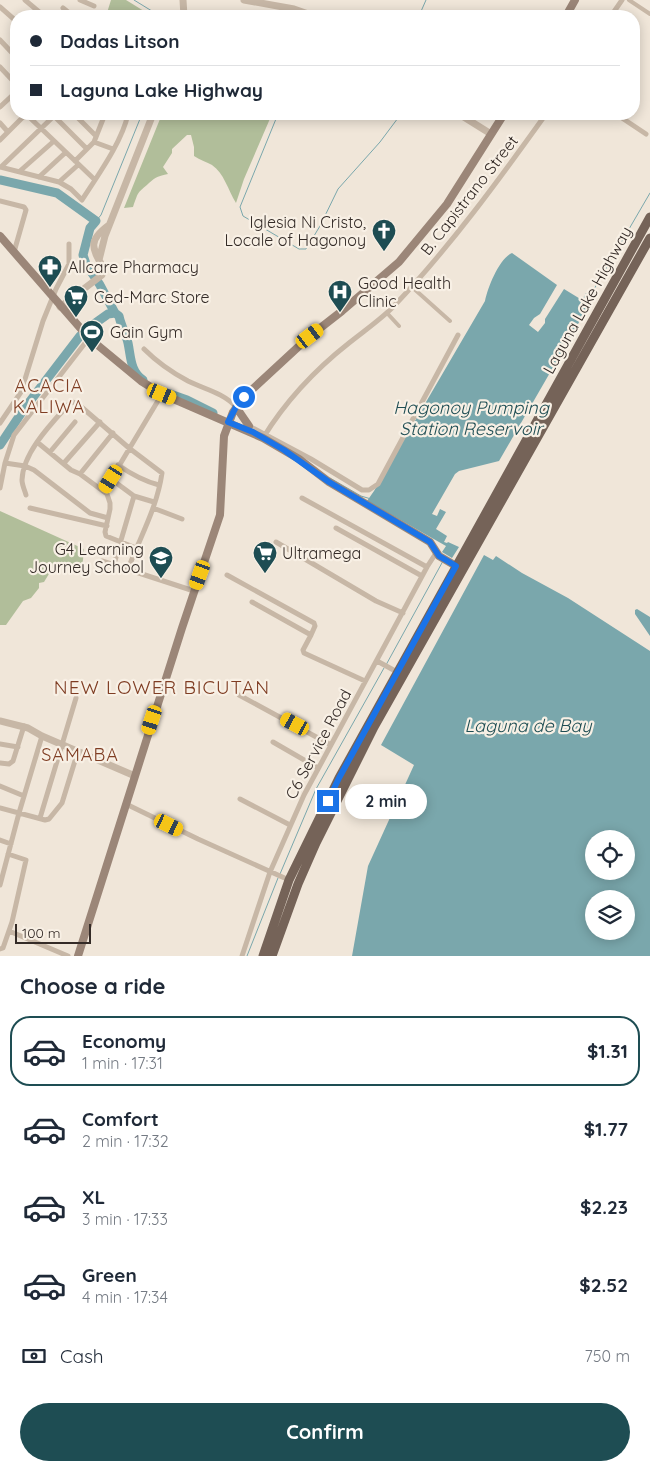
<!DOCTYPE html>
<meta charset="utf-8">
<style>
body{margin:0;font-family:Quicksand,sans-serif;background:#f6f6f7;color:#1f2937;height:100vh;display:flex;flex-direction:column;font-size:19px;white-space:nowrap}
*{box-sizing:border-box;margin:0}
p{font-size:16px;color:#747a83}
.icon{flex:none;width:28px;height:28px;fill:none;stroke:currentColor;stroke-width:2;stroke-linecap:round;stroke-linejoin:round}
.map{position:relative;height:956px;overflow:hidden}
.details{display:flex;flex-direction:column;background:#fff;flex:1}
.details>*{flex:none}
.guide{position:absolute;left:10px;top:10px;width:630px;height:110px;border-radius:20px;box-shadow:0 2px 12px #0003;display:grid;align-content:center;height:110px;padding:0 20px;background:#fff}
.fabs{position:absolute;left:585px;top:830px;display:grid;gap:10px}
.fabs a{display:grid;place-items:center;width:50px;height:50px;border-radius:50%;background:#fff;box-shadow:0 2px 12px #0003;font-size:25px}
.scale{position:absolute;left:15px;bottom:12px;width:76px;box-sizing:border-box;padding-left:5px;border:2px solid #342b27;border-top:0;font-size:14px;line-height:18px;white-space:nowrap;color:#342b27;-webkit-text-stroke:4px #f8f0e5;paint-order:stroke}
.end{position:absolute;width:22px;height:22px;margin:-11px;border:6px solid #1a73e8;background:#fff;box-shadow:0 0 0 2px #fff}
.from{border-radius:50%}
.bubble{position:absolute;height:35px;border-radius:18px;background:#fff;box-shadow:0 2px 12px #0003;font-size:16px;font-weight:700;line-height:35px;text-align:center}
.car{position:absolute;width:15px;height:30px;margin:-15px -8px;border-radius:6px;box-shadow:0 0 4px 1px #0007;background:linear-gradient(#f5c518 24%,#345 0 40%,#f5c518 0 76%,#345 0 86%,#f5c518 0)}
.guide b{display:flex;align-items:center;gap:18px;height:48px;font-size:19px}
.guide b+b{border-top:1px solid #e0e1e3}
.guide i{width:12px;height:12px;background:#1f2937}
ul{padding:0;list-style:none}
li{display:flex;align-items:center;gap:15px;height:70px;margin:0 10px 8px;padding:0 10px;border:2px solid transparent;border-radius:20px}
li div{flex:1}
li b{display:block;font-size:19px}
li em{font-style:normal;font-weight:700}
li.on{border-color:#1e4d53}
li>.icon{width:45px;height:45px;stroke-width:1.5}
h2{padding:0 20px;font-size:22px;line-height:60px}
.pay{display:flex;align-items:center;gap:12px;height:55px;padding:0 20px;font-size:19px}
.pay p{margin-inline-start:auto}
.cta{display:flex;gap:10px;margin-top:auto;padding:10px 20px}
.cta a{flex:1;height:58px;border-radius:30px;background:#1e4d53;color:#fff;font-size:20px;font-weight:700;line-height:58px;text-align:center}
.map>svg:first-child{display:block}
.green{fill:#b1be9a}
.water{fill:#7aa7ac;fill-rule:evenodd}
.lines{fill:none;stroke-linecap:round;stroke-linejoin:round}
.stream{stroke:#7aa7ac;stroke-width:1}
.river{stroke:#7aa7ac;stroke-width:9}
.pedestrian{stroke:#c7b7a6;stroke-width:4}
.minor{stroke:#c7b7a6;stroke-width:5}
.tertiary{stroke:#c7b7a6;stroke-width:7}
.secondary{stroke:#9b8678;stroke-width:8}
.primary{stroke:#756358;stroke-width:9}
.route{stroke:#1a73e8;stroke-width:6}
.labels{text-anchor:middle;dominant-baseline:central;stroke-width:4.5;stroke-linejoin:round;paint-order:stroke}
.street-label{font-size:16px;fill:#342b27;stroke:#f8f0e5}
.poi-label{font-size:16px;fill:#342b27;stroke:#f8f0e5;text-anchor:start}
.neighbourhood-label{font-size:18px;letter-spacing:1px;fill:#7f3d23;stroke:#f8f0e5}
.water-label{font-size:18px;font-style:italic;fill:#1e4d53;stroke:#f8f0e5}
.quarter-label{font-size:19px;letter-spacing:1px;fill:#7f3d23;stroke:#f8f0e5}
</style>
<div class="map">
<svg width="650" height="956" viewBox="0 0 650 956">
<rect width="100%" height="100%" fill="#f0e6d9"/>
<path class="green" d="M111,0H126L152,16H106Z
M162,114H272L244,179L236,203C228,190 224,173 212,165C207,162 200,160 194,156V147L191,135H187L172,149V153L163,167L168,174C158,176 156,177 149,183C137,194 139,190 133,207L124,208Z
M0,511L84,549L82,570L55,564L44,582L39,583V588L31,598L23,601L6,625H0Z"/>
<path class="water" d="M512,253L557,285L540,314L534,318L529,325L538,332L545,323V319L564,289L582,300L586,293L593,298L499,461L459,471L455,474L432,514L437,516L440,509L446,512L436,529L447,536L444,542L447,543L448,542L459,547L452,558L442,552L446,546L367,501L374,491L485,301C488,287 499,259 512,253Z
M484,555L493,560L496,556L522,573L568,598L650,651V956H352L368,866L414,765L381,745ZM594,839H626V871H594ZM594,899H626V931H594Z
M637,609L650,617V636L635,614V610Z"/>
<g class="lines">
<path class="stream" d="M134,0L160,16
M419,16L426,0
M278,114L240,207L243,216L299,249H306L320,226L338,189L380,142L401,114
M96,221L101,215L142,114
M590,296L650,193
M330,478L361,496L371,499
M386,665L443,561
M280,874L316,789L384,668
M247,956L278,878"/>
<path class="river" d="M0,180L57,193L96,221L90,228L83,255L86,264L100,285L115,313L119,316C121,326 126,334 128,343C131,357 130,371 143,380
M87,329L108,314L115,313
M170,394L187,400L213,413
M0,445L24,409L80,336"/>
<path class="pedestrian" d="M629,0L650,14
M412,287L450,321
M387,313L399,326"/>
<path class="minor" d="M25,0L44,16
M80,0L94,6
M0,7L16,21
M63,8L73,16
M611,16L622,0
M0,40L16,57
M0,67L16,84
M0,107L16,92
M74,114L96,136
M616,114L646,134
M54,116L87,149
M0,123L8,132
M0,140L26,114L94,179
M94,142L113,149
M75,161L94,142L105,114
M0,167L59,182L71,189L82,200C98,175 122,142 128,114
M1,167L56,114
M20,171L54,141
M39,177L65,153
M59,182L78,165
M0,201L24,207L26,210L14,252
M144,349C157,362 171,372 188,381C204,389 224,393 236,407
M0,423L21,392L43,321L56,289L69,264V244
M249,426L311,459L362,490H369L378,484L458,335
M263,438C285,402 316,369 349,343C364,331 380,320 393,307C450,247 498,181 546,114
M37,442L71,470L80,474L107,494L110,503V509L105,532L106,536L136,548
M50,452L75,422
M5,463L25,466L34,470L90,513L108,518
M64,463L100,422
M118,465C131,474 143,481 159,485
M80,474L113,433
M111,479L134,496L154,502
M0,488L5,463L14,435L89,338
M104,491L162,394
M26,495C25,491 22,485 22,480C23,452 52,423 69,404L73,402L78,404L129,448L162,473C157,508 140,537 128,569
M302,498L427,567
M30,508L107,526
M153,508L182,519
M336,528L422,576
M276,542L376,601L403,613
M102,561L194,591
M114,564L134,496
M227,575L314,623L315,626L311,635
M252,602L311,635L303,650L304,653L365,681
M377,661L399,673
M239,695L331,745
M273,742L318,768
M0,744L18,747
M0,763L9,764L13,761L24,726
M0,786L24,796
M240,799L290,825
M126,804L198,839L289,880
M0,808L45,820L49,819L62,803L78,751
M40,818L76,698
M0,840L11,844
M0,885L19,813L42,736
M9,931L68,956
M0,949L3,948L12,922L26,860L8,854
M242,956L270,872L304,795L427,567L436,553"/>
<path class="tertiary" d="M183,0L184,16
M244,0L294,9L314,16
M459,114L491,134
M99,260L105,236L153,114
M60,307L102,275L104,269C92,248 87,241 109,225
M0,721L28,728L42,736L135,776"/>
<path class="secondary" d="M566,16L575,0
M0,236L89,338L141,381L162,394L263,438L299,459L329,482L430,542L439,556L456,566
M236,407L249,426
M78,956L182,628L220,515L224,436L233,412L244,397L310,336L342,311L399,262L447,204L504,114"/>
<path class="primary" d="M263,956L289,880L339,778L650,217
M272,956L298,884L316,843L374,727L650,238"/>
</g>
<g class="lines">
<path class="route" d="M244,397L236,407L228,422L253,432L284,450L329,482L430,542L439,556L456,566L339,778L328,801"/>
</g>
<defs>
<symbol id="church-pin" viewBox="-11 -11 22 30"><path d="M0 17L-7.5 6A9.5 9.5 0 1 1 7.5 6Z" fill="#1e4d53" stroke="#f8f0e5"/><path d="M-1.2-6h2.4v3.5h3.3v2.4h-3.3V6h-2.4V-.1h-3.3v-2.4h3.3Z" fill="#fff"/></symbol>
<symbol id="pharmacy-pin" viewBox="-11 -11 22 30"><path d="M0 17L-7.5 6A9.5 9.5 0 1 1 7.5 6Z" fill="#1e4d53" stroke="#f8f0e5"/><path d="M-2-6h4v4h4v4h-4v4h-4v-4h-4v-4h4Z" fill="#fff"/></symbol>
<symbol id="hospital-pin" viewBox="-11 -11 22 30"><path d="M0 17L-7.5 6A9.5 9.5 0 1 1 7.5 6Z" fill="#1e4d53" stroke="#f8f0e5"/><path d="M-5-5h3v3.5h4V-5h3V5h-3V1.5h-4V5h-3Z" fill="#fff"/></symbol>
<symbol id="supermarket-pin" viewBox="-11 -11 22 30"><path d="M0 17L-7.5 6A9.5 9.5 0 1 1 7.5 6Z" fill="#1e4d53" stroke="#f8f0e5"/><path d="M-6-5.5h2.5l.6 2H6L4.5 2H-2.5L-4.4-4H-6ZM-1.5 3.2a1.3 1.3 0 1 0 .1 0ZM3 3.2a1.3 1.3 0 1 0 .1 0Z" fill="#fff"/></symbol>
<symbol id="stadium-pin" viewBox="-11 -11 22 30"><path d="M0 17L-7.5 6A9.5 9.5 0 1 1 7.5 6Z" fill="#1e4d53" stroke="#f8f0e5"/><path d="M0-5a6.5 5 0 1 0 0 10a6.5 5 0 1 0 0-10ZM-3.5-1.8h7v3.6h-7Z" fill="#fff"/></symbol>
<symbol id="school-pin" viewBox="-11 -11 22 30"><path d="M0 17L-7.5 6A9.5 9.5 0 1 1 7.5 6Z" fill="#1e4d53" stroke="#f8f0e5"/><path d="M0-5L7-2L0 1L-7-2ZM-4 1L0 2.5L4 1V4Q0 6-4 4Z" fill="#fff"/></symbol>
</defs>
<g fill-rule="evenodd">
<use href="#church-pin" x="370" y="217" width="28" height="38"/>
<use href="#pharmacy-pin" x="36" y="253" width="28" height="38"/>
<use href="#hospital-pin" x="326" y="278" width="28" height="38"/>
<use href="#supermarket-pin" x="62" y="283" width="28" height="38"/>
<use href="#stadium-pin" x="78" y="318" width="28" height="38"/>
<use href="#supermarket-pin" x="251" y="539" width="28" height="38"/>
<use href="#school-pin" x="147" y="544" width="28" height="38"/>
</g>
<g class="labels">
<g class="street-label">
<text transform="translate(469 195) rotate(-52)">B. Capistrano Street</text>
<text transform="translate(587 300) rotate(-61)">Laguna Lake Highway</text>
<text transform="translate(318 744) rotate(-62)">C6 Service Road</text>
</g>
<g class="poi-label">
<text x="366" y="222" text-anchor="end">Iglesia Ni Cristo,<tspan x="366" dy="18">Locale of Hagonoy</tspan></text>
<text x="68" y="267">Allcare Pharmacy</text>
<text x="358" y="283">Good Health<tspan x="358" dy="18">Clinic</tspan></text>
<text x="94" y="297">Ced-Marc Store</text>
<text x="110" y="332">Gain Gym</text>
<text x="144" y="549" text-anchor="end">G4 Learning<tspan x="144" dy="18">Journey School</tspan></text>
<text x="282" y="553">Ultramega</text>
</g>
<g class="neighbourhood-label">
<text x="49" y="385">ACACIA<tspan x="49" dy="21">KALIWA</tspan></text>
<text x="80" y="754">SAMABA</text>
</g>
<g class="water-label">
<text x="471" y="407">Hagonoy Pumping<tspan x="471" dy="21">Station Reservoir</tspan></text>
<text x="528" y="725">Laguna de Bay</text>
</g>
<g class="quarter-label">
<text x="162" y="687">NEW LOWER BICUTAN</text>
</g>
</g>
</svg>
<div class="fabs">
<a><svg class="icon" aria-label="locate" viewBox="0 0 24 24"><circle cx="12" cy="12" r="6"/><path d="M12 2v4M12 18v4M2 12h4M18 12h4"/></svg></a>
<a><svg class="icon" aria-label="layers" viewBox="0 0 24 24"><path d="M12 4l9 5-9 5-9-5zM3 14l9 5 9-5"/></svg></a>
</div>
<div class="scale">100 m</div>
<i class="end from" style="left:244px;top:397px"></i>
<i class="end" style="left:328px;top:801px"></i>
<div class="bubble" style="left:345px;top:784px;width:82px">2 min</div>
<i class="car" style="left:310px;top:336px;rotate:53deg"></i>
<i class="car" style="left:162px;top:394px;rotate:112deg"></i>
<i class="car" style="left:111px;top:479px;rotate:212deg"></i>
<i class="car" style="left:200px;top:575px;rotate:200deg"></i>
<i class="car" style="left:152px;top:720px;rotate:198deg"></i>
<i class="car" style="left:295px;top:724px;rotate:298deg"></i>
<i class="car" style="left:169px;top:825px;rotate:116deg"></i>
<div class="guide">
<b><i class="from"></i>Dadas Litson</b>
<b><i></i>Laguna Lake Highway</b>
</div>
</div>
<section class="details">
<h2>Choose a ride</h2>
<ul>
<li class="on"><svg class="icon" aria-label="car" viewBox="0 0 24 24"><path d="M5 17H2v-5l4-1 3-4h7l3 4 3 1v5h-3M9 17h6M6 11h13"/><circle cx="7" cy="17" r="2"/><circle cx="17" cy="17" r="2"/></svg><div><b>Economy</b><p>1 min · 17:31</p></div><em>$1.31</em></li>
<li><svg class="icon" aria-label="car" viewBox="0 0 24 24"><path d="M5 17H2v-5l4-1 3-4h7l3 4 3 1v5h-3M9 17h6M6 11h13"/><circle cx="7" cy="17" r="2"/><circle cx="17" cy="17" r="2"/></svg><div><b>Comfort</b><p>2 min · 17:32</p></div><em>$1.77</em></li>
<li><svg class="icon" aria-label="car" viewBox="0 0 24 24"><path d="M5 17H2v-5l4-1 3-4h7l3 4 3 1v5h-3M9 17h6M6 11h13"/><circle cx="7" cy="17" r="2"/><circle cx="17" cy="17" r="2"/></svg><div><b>XL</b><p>3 min · 17:33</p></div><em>$2.23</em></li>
<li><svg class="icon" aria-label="car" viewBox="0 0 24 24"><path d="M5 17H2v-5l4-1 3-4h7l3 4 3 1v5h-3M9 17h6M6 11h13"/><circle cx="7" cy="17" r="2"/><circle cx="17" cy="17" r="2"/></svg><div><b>Green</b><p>4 min · 17:34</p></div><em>$2.52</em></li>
</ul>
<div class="pay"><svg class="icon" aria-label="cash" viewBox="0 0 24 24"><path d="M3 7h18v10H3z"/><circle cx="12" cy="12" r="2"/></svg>Cash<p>750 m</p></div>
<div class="cta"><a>Confirm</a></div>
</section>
